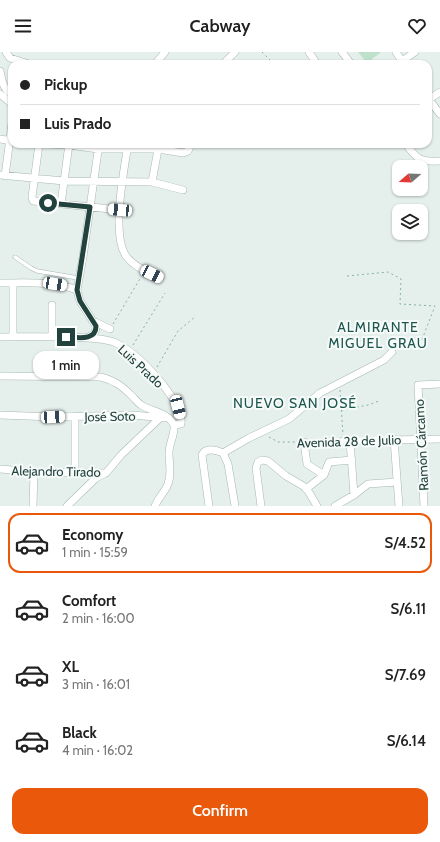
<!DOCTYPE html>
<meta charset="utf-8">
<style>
body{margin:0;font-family:Cabin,sans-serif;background:#f2f2f2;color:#222;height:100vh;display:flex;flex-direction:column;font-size:15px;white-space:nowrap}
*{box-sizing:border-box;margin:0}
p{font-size:13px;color:#767676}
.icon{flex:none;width:22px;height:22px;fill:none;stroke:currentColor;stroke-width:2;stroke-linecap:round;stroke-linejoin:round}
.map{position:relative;height:454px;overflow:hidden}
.side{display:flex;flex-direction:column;background:#fff;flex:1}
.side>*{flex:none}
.top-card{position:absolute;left:8px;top:8px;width:424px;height:88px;border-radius:12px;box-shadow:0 1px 3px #0004;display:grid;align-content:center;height:88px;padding:0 12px;background:#fff}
.needle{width:26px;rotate:251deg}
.controls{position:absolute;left:392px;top:108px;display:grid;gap:8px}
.controls a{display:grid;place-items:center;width:36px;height:36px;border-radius:8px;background:#fff;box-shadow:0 1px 3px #0004;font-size:20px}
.end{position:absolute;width:18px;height:18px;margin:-9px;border:5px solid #22423d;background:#fff;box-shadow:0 0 0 2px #fff}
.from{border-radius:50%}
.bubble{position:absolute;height:28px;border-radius:12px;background:#fff;box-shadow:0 1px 3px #0004;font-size:13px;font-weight:600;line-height:28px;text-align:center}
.car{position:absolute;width:12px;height:24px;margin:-12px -6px;border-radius:5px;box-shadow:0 0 3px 1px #0007;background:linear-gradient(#fff 24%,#345 0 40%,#fff 0 76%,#345 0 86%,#fff 0)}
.top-card b{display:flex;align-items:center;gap:14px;height:38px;font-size:15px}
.top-card b+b{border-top:1px solid #e0e0e0}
.top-card i{width:10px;height:10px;background:#222}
ul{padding:7px 0 0;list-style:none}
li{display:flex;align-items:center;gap:12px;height:60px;margin:0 8px 6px;padding:0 4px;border:2px solid transparent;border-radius:12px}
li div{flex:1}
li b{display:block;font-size:15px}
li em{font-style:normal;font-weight:600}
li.on{border-color:#ea580c}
li>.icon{width:36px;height:36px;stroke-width:1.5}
.button{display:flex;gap:8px;margin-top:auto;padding:8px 12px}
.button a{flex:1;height:46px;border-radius:12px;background:#ea580c;color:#fff;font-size:16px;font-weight:600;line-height:46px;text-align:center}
header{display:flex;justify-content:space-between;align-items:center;height:52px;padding:0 12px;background:#fff;font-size:18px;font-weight:600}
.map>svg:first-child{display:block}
.green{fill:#bde1ca}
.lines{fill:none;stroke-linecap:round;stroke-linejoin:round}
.service-casing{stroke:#a7b8b3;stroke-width:4.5}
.minor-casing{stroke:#a7b8b3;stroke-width:8}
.path{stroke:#83b4a9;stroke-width:1;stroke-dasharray:2 3;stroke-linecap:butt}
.service{stroke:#fff;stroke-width:3.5}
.minor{stroke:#fff;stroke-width:7}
.route{stroke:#22423d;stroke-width:5}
.labels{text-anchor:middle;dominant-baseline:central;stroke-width:4;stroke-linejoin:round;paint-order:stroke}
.street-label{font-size:13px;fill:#22423d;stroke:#f6fbf9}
.neighbourhood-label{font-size:14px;letter-spacing:1px;fill:#1c564d;stroke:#f6fbf9}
</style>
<header><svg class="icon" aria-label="menu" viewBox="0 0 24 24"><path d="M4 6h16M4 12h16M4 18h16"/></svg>Cabway<svg class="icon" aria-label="heart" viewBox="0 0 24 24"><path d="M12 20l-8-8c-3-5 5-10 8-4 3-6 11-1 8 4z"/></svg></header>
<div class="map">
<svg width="440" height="454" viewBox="0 0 440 454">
<rect width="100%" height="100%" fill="#e5efeb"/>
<path class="green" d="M358,0H381L367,11Z"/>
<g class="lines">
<defs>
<path id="service" d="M15,205L31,216L37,219L78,226"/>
<path id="minor" d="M6,0L10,6L29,12
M309,0L317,12
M342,0L351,12
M396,0L404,12
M152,12H155L165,0
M223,12L235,0
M398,12L415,0
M0,19C2,28 3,38 12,42
M0,42L12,52
M428,46L440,62
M428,48L440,40
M0,87L12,89
M39,92L32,145L33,149L120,158
M46,92L69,93L98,97H158L183,101L188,99L191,92
M128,92C124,119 111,182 126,204C134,215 148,220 160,226
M406,92C417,108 421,110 440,109
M0,123L64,129L152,130L183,138
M5,124L12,71
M152,130L159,92
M61,152L69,92
M0,231C26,231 53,229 77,238
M93,269L110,277
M0,285C30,285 59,284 89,286C98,287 108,287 116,291C133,299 152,319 164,334C171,344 183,358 181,372L174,373
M13,285V231
M52,285V253
M86,286C93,283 96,282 96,274L80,249L77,238L83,205L99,92
M0,324L100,325C114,328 122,334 132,344C135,347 137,350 141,353C152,360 168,360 174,373
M0,363L53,365L133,363L165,366
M75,364V421
M394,387L399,454
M343,389L440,387
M350,389L354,443
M304,390L307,412L324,423
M223,401L249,386L289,367L320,341L384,308L392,300
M223,401L228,412L235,454
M0,417L34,420L106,421
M106,421L121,403L161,365
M306,437L324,423L329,410L352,408
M33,454L34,420
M67,454L96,426L104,422
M155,454C158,446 165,440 168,432C172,421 169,412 169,401C169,391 175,383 174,373
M209,454L202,403C206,395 216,398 223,401
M261,454L256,416L258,410L262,408L268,409L286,424L305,435L310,442L317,454
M335,454L354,443L368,432L397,430
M424,454L418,333L440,332"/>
</defs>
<use href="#service" class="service-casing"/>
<use href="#minor" class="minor-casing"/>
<path class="path" d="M262,0L271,9
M347,224L388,220L401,227L400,252L435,254L421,290L405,293L392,288L389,294
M113,272L141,225
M133,293L165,241
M157,315L178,279L196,264
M340,338L343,383
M342,358L368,353L379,349
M269,385L278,390H298
M311,389H336"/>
<use href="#service" class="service"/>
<use href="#minor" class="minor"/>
</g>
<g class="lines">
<path class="route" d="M48,151L90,155L77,238L80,249L96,274C96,290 76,285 66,285"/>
</g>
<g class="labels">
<g class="street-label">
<text transform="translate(141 314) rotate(43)">Luis Prado</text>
<text transform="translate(110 364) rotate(-1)">José Soto</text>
<text transform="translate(349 389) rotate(-2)">Avenida 28 de Julio</text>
<text transform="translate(421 393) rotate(-93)">Ramón Cárcamo</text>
<text transform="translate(56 419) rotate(1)">Alejandro Tirado</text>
</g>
<g class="neighbourhood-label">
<text x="378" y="275">ALMIRANTE<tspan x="378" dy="16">MIGUEL GRAU</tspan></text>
<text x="295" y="351">NUEVO SAN JOSÉ</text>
</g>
</g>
</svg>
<div class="controls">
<a><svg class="needle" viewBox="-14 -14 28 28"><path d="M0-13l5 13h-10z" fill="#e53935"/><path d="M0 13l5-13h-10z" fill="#767676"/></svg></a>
<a><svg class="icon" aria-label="layers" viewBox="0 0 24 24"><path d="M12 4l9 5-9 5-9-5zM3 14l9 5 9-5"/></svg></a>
</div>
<i class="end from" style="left:48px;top:151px"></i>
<i class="end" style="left:66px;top:285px"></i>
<div class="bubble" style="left:33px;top:299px;width:66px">1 min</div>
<i class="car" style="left:120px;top:158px;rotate:275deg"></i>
<i class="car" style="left:152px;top:222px;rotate:116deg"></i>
<i class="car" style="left:55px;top:232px;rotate:99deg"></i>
<i class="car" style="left:178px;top:355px;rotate:166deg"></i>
<i class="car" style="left:53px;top:365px;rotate:87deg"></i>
<div class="top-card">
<b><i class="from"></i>Pickup</b>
<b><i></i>Luis Prado</b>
</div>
</div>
<section class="side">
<ul>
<li class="on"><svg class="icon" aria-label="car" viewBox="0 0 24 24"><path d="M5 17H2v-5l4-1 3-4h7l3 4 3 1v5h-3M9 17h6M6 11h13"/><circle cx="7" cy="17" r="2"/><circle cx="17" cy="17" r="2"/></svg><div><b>Economy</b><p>1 min · 15:59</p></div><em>S/4.52</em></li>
<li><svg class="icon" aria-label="car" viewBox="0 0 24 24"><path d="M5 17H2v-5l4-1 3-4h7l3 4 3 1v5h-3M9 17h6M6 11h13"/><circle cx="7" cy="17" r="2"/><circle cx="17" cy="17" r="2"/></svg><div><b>Comfort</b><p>2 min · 16:00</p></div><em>S/6.11</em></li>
<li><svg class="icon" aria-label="car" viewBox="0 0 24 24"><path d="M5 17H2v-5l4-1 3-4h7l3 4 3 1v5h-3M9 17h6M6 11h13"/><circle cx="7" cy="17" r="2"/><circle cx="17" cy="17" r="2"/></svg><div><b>XL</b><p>3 min · 16:01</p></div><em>S/7.69</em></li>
<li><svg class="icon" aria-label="car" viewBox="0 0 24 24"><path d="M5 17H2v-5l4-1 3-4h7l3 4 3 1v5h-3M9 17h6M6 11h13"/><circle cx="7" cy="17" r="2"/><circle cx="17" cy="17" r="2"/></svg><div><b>Black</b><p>4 min · 16:02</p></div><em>S/6.14</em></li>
</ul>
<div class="button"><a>Confirm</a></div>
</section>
